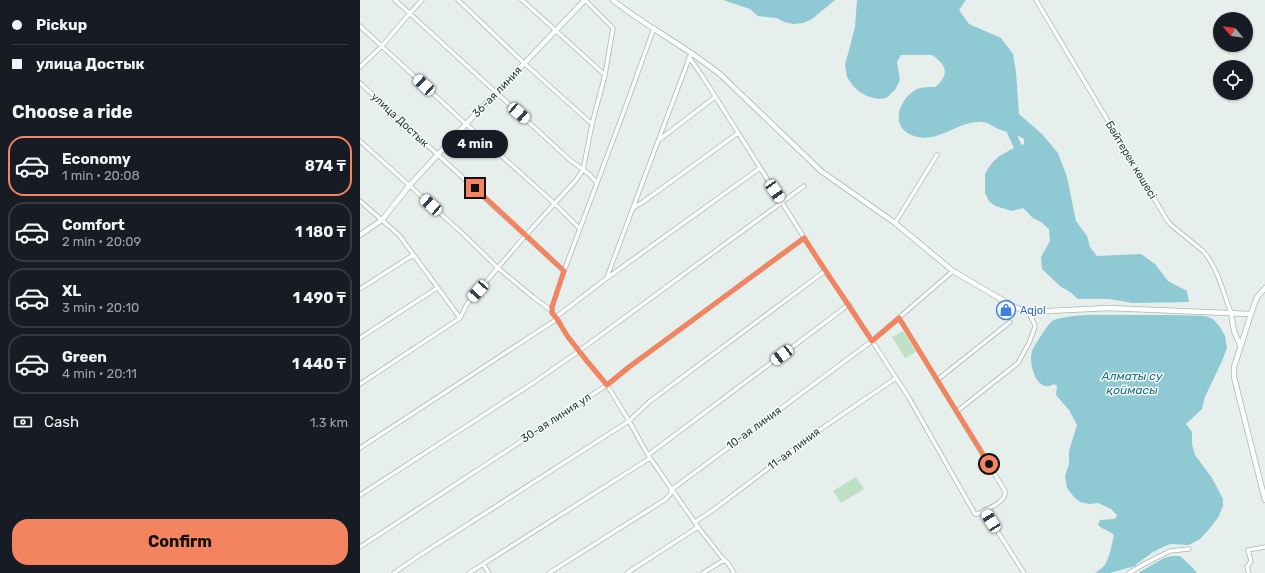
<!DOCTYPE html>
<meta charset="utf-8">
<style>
body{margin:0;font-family:Rubik,sans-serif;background:#242831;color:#f1f3f6;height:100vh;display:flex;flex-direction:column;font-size:15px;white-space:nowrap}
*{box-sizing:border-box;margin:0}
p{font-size:13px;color:#9ea1a6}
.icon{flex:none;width:22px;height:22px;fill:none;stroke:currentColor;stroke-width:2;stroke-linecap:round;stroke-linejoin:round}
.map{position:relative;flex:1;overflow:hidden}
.sheet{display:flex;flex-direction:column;background:#171b24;width:360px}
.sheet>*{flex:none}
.banner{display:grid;align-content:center;height:88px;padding:0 12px;background:#171b24}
.needle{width:26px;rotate:299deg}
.fabs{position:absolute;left:853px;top:12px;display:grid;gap:8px}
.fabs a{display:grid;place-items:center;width:40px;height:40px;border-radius:50%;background:#171b24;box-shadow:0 1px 3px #0004;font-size:20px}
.end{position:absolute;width:18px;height:18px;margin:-9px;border:5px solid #f4845f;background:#111;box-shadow:0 0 0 2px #111}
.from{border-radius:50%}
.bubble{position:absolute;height:28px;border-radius:14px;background:#171b24;box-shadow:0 1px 3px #0004;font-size:13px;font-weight:700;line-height:28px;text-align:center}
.car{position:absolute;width:12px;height:24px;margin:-12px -6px;border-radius:5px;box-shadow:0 0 3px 1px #0007;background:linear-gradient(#fff 24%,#345 0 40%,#fff 0 76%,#345 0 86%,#fff 0)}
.banner b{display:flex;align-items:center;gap:14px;height:38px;font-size:15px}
.banner b+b{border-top:1px solid #363941}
.banner i{width:10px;height:10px;background:#f1f3f6}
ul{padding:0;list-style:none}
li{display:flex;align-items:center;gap:12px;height:60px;margin:0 8px 6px;padding:0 4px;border:2px solid #363941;border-radius:16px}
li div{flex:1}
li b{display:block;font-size:15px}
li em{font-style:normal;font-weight:700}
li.selected{border-color:#f4845f}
li>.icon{width:36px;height:36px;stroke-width:1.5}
h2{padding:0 12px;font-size:18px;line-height:48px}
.pay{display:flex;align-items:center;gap:10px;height:44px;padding:0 12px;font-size:15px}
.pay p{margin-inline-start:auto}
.primary-button{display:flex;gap:8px;margin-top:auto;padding:8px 12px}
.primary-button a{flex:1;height:46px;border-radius:16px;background:#f4845f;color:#111;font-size:16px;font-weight:700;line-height:46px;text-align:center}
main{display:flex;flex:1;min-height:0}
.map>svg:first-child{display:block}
.green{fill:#bfe0c8}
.water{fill:#8ec9d4}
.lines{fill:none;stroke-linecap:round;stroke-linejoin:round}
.river{stroke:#8ec9d4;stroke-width:8}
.minor-casing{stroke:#a8b8b2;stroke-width:5}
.tertiary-casing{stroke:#a8b8b2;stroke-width:6}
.minor{stroke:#fff;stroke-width:3.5}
.tertiary{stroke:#fff;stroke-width:4.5}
.route{stroke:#f4845f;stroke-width:5}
.labels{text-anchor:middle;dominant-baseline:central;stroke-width:3;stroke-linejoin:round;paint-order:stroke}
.street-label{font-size:11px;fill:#24423a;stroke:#f7fbf9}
.shop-label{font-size:11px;fill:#366cbe;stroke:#f7fbf9;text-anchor:start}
.water-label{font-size:12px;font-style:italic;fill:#1c6f80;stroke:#f7fbf9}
</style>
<main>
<section class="sheet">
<div class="banner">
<b><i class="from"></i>Pickup</b>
<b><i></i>улица Достык</b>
</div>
<h2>Choose a ride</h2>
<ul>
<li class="selected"><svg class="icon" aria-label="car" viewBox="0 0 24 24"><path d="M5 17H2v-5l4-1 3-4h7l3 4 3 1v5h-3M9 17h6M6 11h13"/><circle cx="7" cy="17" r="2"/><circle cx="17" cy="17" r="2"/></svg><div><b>Economy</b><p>1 min · 20:08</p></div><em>874 ₸</em></li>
<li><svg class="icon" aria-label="car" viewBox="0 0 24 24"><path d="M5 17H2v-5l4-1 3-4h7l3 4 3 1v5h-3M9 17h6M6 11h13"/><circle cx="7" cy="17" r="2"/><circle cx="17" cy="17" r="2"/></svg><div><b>Comfort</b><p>2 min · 20:09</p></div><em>1 180 ₸</em></li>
<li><svg class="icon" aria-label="car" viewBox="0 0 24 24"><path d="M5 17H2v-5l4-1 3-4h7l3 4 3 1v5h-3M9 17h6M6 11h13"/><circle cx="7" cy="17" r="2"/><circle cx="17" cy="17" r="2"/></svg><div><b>XL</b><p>3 min · 20:10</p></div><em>1 490 ₸</em></li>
<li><svg class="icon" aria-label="car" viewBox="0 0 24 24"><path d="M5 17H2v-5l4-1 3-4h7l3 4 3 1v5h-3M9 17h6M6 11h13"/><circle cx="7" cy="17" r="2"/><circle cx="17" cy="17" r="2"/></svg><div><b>Green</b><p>4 min · 20:11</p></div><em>1 440 ₸</em></li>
</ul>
<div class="pay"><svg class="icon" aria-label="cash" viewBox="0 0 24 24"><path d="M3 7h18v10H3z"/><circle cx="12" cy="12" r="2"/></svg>Cash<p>1.3 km</p></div>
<div class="primary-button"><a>Confirm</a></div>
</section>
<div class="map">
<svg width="905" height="573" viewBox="0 0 905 573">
<rect width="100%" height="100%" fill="#e6efeb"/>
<path class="green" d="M543,331L556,352L545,358L532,337Z
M496,477L504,489L481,503L473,491Z"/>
<path class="water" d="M363,0H475L452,19L443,23L433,24L424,22L417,18L398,16L390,9Z
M497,0H606L599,10L609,24L641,38L653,54L656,72L659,114L682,134L698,153L707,177L716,221L727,236L730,247L737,256L781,254L795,264L808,281L827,291L829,302L773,303L749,299H718L710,292L700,286L682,269L681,257L690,241L689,229L681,222L673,218L663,208L652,211L635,206L629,201L625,193V174L631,164L638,157L650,150L664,144V139C656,134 647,132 638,129C632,126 626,121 618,122C596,122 578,144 554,136C529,128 538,99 557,89C563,87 569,87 575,87C590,75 587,65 572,55H541L537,62L540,80L535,90L526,98L518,99L507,96L500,92L493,86L487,77L485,65L495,27Z
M725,315H812L845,316L853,319L860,327L865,336L867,348L862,361L845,397L842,409L826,424L832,432V444L835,455L852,478L863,499V506L859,516L850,528L840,539L829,545L811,544L805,546L793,552L778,563L775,566L750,573H735C738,571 741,569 743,567C749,562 752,543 754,535C749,530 743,530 738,525L740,520L755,519L757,515L751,509L738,503L730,504L720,502L714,497L707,488L705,476L709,464V451L717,425L709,410L696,395L697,386L694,384C677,395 668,364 672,351C674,346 687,326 691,322C697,317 717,316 725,315Z
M812,556H820L831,566L837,573H778L804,558Z"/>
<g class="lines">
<path class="river" d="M648,125L662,156"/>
<defs>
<path id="minor" d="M35,0L210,160L229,174L237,183
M98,0L165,64L232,124
M162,0L245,75
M676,0L807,220L811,225L843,251C858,268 863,292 871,313
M0,26L106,124L194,203L219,228
M294,28L264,111L204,271L192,307V313L196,317L206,334L219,351L247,385L269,421L288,455L338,527L364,560
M329,57L343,77L465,271L491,308L549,398L615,514H618C627,509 647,502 645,491L539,318
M0,67L22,46L50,13L62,0
M0,83L204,271
M299,140L355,97
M0,141L102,233L138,268L173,297L192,311
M0,201L39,235L100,318L0,384
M273,208L283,202L378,133
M535,223L577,155
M247,277L330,56
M0,289L53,255
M196,317L247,278L400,168
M100,318L107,304L165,236L216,180L223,170L232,124L245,75L253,28L225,0
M0,338L77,288
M577,380L650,322
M596,412L658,363L669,343L675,327L674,323L668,312
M0,448L197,319
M288,455L471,318L489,304
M0,495L173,383L219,351L444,186
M624,510L664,573
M335,522L353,510L458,431L536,378
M0,547L247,385L269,367L444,238
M123,564L129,573
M34,573L60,555L269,421L289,402L465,271
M109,573L290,458
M189,573L306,499L311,493V490L512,341L593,271
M267,573L338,527
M343,573L364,560L368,563L374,573
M769,573L786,563L810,551L829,549
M889,573L887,567L891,561L888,550L905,547"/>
<path id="tertiary" d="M253,0C287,28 328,47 362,76L461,171L535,223L593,271L651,305L661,310L668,312L748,308L891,314
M0,235L22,220L49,186L106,124L225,0
M905,288L897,297L891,314L874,367V377L905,500
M871,313L874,331L880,345"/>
</defs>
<use href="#minor" class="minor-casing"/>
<use href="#tertiary" class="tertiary-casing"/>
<use href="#minor" class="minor"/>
<use href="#tertiary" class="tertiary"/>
</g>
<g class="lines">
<path class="route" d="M115,188L204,271L192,307V313C199,319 202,329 208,337C220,353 233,369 247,385L269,367L444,238L512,341L539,318L629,464"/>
</g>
<defs>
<symbol id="shop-ring" viewBox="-11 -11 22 22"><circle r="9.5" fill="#f7fbf9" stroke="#3f7fe0" stroke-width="1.5"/><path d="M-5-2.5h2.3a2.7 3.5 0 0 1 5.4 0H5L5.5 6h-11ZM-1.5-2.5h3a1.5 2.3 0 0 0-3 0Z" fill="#3f7fe0"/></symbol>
</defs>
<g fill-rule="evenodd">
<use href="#shop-ring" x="635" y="299" width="22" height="22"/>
</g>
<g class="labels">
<g class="street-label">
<text transform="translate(137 92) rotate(-46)">36-ая линия</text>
<text transform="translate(40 120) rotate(43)">улица Достык</text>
<text transform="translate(771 160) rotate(59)">Бәйтерек көшесі</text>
<text transform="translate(196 418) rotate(-33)">30-ая линия ул</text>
<text transform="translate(394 428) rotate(-36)">10-ая линия</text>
<text transform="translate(434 449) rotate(-37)">11-ая линия</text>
</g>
<g class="shop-label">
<text x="660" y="310">Aqjol</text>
</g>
<g class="water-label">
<text x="772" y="376">Алматы су<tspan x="772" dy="14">қоймасы</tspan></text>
</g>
</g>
</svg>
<div class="fabs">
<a><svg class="needle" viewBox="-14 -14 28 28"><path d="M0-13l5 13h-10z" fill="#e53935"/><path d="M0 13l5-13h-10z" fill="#9ea1a6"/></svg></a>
<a><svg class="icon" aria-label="locate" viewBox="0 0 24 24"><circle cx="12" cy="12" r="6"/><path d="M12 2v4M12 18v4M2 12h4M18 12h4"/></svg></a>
</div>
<i class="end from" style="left:629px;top:464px"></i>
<i class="end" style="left:115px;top:188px"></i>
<div class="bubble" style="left:82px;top:130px;width:66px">4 min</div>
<i class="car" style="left:64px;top:85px;rotate:313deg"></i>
<i class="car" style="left:159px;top:113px;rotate:131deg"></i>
<i class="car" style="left:415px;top:191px;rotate:146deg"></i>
<i class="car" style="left:71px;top:205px;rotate:312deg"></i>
<i class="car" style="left:118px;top:291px;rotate:222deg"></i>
<i class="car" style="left:422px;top:355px;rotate:233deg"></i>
<i class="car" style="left:631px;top:521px;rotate:328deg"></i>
</div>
</main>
